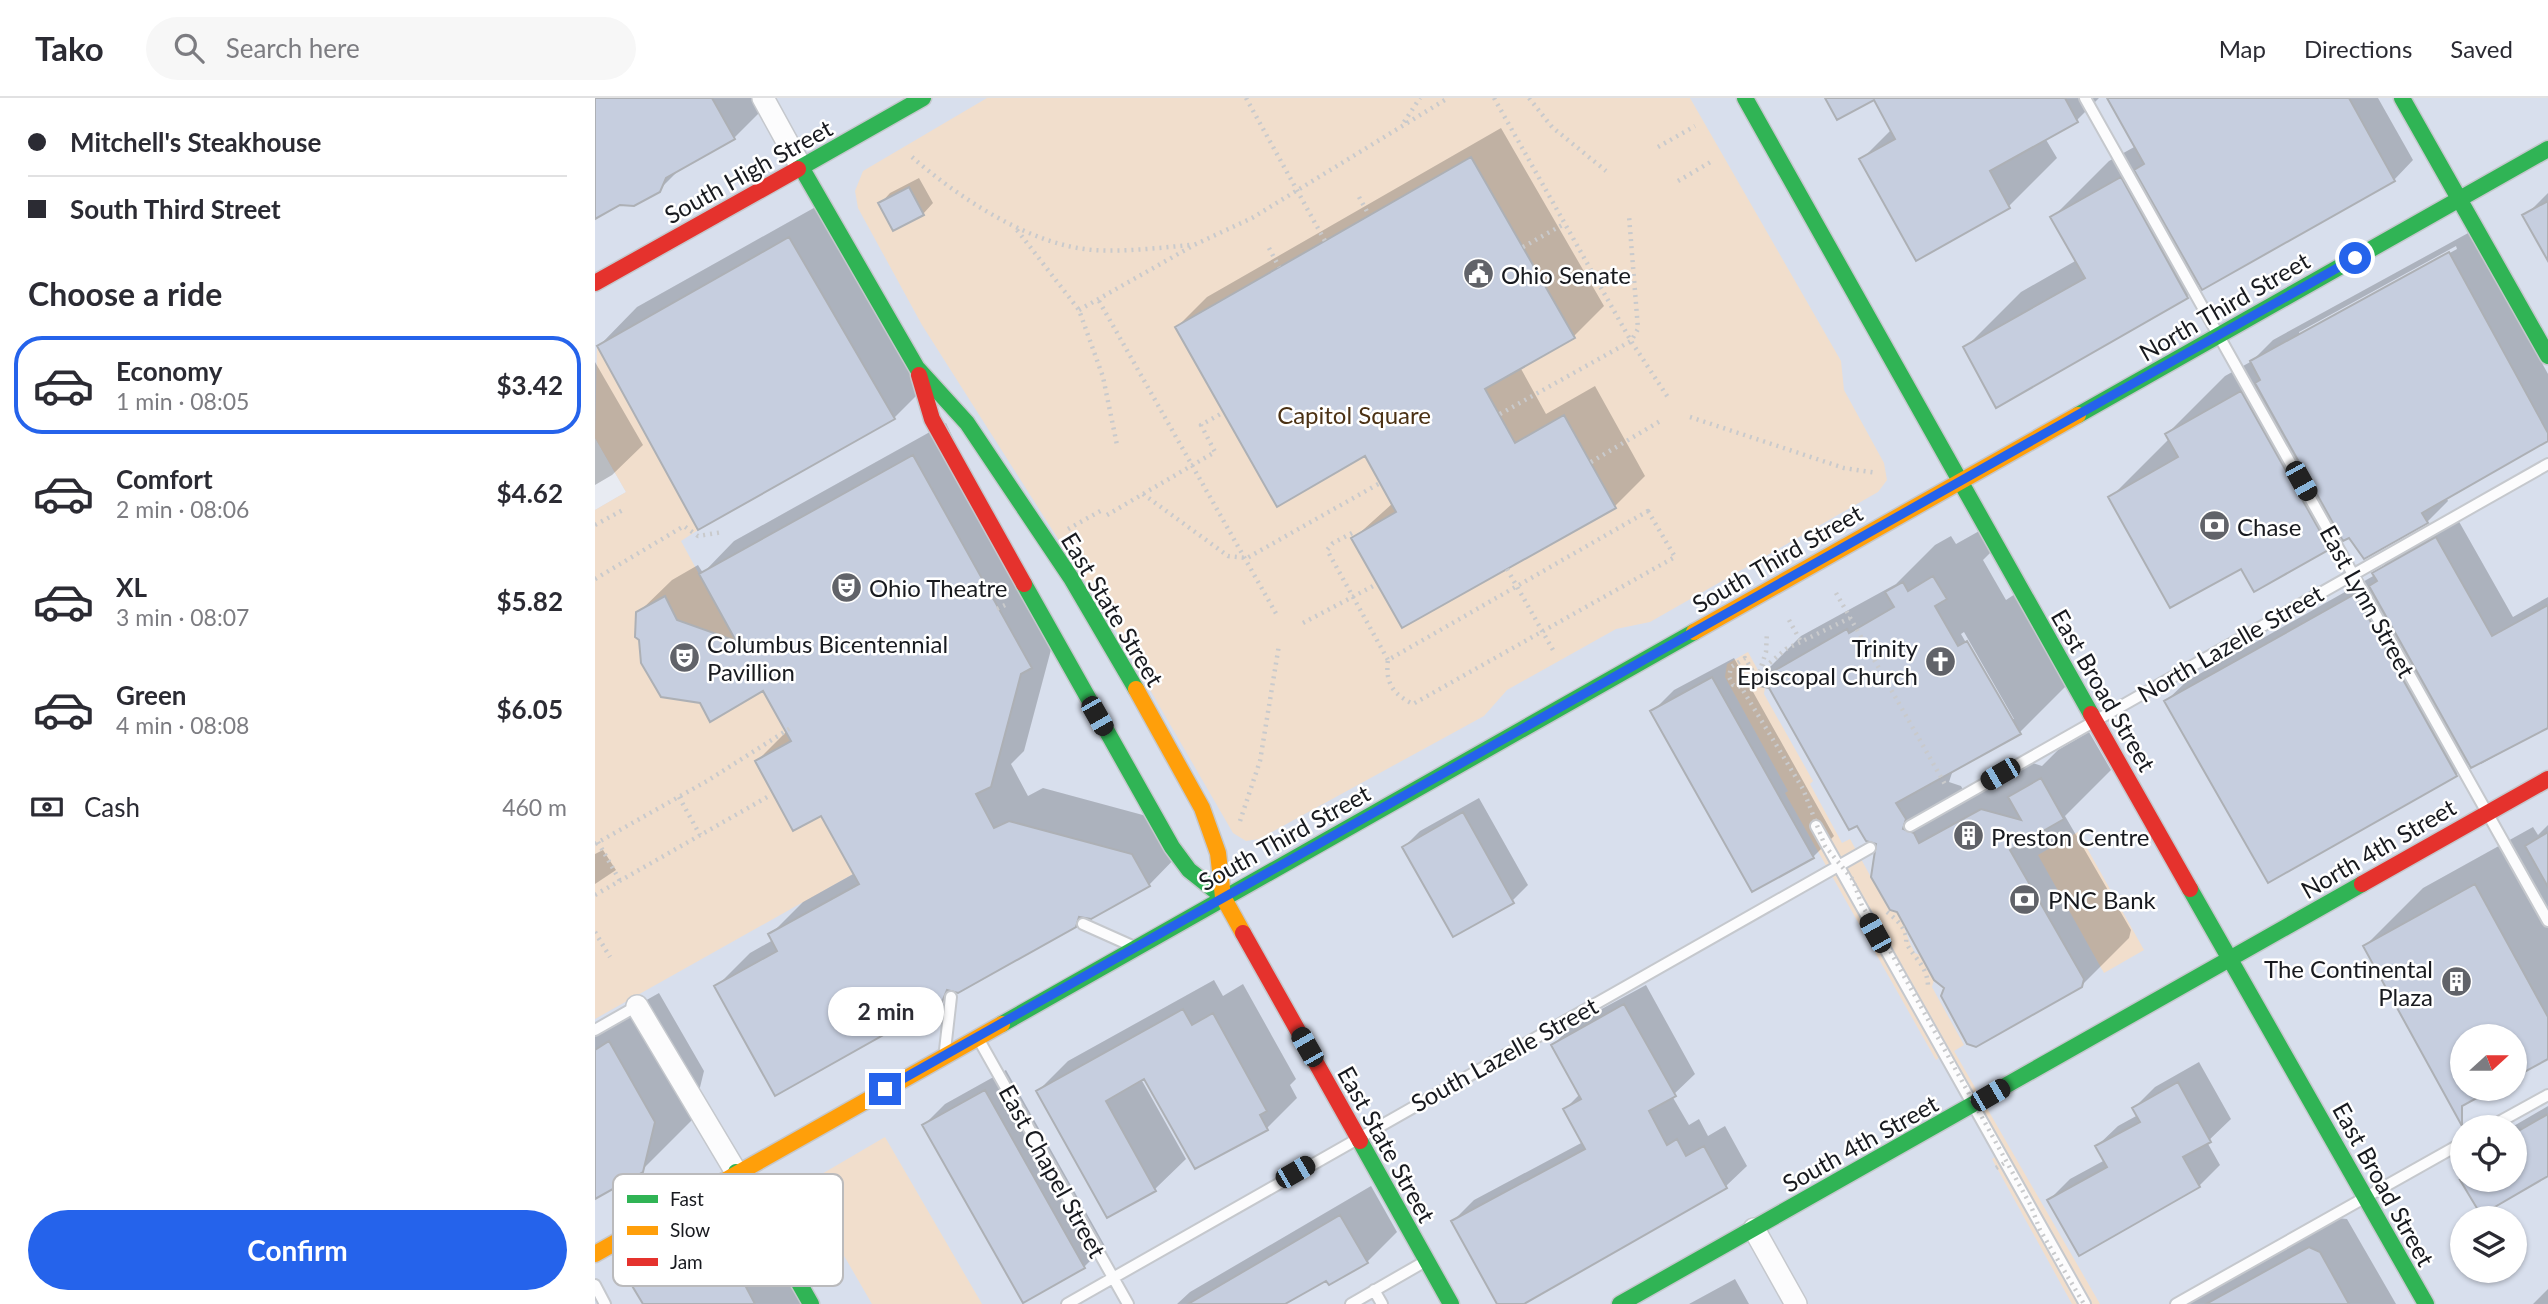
<!DOCTYPE html>
<meta charset="utf-8">
<style>
body{margin:0;font-family:Lato,sans-serif;background:#f7f7f7;color:#2b2b33;height:100vh;display:flex;flex-direction:column;font-size:26px;white-space:nowrap}
*{box-sizing:border-box;margin:0}
p{font-size:23px;color:#7c7c81}
.icon{flex:none;width:38px;height:38px;fill:none;stroke:currentColor;stroke-width:2;stroke-linecap:round;stroke-linejoin:round}
.map{position:relative;flex:1;overflow:hidden}
.sheet{display:flex;flex-direction:column;background:#fff;width:595px}
.sheet>*{flex:none}
.guide{display:grid;align-content:center;height:154px;padding:0 28px;background:#fff}
.needle{width:46px;rotate:69deg}
.tools{position:absolute;left:1855px;top:926px;display:grid;gap:14px}
.tools a{display:grid;place-items:center;width:77px;height:77px;border-radius:50%;background:#fff;box-shadow:0 2px 5px #0004;font-size:35px}
.end{position:absolute;width:32px;height:32px;margin:-16px;border:9px solid #2563eb;background:#fff;box-shadow:0 0 0 4px #fff}
.from{border-radius:50%}
.bubble{position:absolute;height:49px;border-radius:24px;background:#fff;box-shadow:0 2px 5px #0004;font-size:23px;font-weight:700;line-height:49px;text-align:center}
.car{position:absolute;width:21px;height:42px;margin:-21px -10px;border-radius:9px;box-shadow:0 0 5px 2px #0007;background:linear-gradient(#222 24%,#8ab4d8 0 40%,#222 0 76%,#8ab4d8 0 86%,#222 0)}
.guide b{display:flex;align-items:center;gap:24px;height:66px;font-size:26px}
.guide b+b{border-top:2px solid #e1e1e2}
.guide i{width:18px;height:18px;background:#2b2b33}
ul{padding:0;list-style:none}
li{display:flex;align-items:center;gap:21px;height:98px;margin:0 14px 10px;padding:0 14px;border:4px solid transparent;border-radius:28px}
li div{flex:1}
li b{display:block;font-size:26px}
li em{font-style:normal;font-weight:700}
li.active{border-color:#2563eb}
li>.icon{width:63px;height:63px;stroke-width:1.5}
h2{padding:0 28px;font-size:32px;line-height:84px}
.pay{display:flex;align-items:center;gap:18px;height:77px;padding:0 28px;font-size:26px}
.pay p{margin-inline-start:auto}
.primary-button{display:flex;gap:14px;margin-top:auto;padding:14px 28px}
.primary-button a{flex:1;height:80px;border-radius:42px;background:#2563eb;color:#fff;font-size:28px;font-weight:700;line-height:80px;text-align:center}
header{display:flex;align-items:center;gap:42px;box-sizing:border-box;height:98px;padding:0 35px;background:#fff;border-bottom:2px solid #e1e1e2}
header strong{font-size:33px}
nav{display:flex;gap:38px;margin-inline-start:auto;font-size:24px}
.search{width:490px;height:63px;background:#f7f7f7;display:flex;align-items:center;gap:18px;box-sizing:border-box;padding:0 24px;border-radius:38px;color:#7c7c81;font-size:26px}
main{display:flex;flex:1;min-height:0}
.map>svg:first-child{display:block}
.built{fill:#d8dfed;fill-rule:evenodd}
.green{fill:#f1decc}
.shadow{fill:#0003;fill-rule:evenodd}
.building{fill:#c6cedf;stroke:#adb0b5;stroke-width:2}
.lines{fill:none;stroke-linecap:round;stroke-linejoin:round}
.lane-casing{stroke:#c5c8cd;stroke-width:14}
.street-casing{stroke:#c5c8cd;stroke-width:24}
.fast-casing{stroke:#c5c8cd;stroke-width:19}
.slow-casing{stroke:#c5c8cd;stroke-width:19}
.jam-casing{stroke:#c5c8cd;stroke-width:19}
.path{stroke:#c9cacc;stroke-width:4.5;stroke-dasharray:2 5;stroke-linecap:butt}
.lane{stroke:#fcfcfd;stroke-width:10}
.street{stroke:#fcfcfd;stroke-width:21}
.fast{stroke:#30b455;stroke-width:16}
.slow{stroke:#ff9f0a;stroke-width:16}
.jam{stroke:#e5322d;stroke-width:16}
.path-bridge{stroke:#c9cacc;stroke-width:4.5;stroke-dasharray:2 5;stroke-linecap:butt}
.route{stroke:#2563eb;stroke-width:9}
.labels{text-anchor:middle;dominant-baseline:central;stroke-width:5;stroke-linejoin:round;paint-order:stroke}
.street-label{font-size:24px;fill:#181a1f;stroke:#fff}
.poi-label{font-size:24px;fill:#181a1f;stroke:#fff;text-anchor:start}
.park-label{font-size:24px;fill:#4b3114;stroke:#fff}
.key{fill:#fff;stroke:#bababc;stroke-width:2}
.key-label{font-size:19px;fill:#181a1f}
</style>
<header>
<strong>Tako</strong>
<div class="search"><svg class="icon" aria-label="search" viewBox="0 0 24 24"><circle cx="10" cy="10" r="6"/><path d="M15 15l6 6"/></svg>Search here</div>
<nav><a>Map</a><a>Directions</a><a>Saved</a></nav>
</header>
<main>
<section class="sheet">
<div class="guide">
<b><i class="from"></i>Mitchell's Steakhouse</b>
<b><i></i>South Third Street</b>
</div>
<h2>Choose a ride</h2>
<ul>
<li class="active"><svg class="icon" aria-label="car" viewBox="0 0 24 24"><path d="M5 17H2v-5l4-1 3-4h7l3 4 3 1v5h-3M9 17h6M6 11h13"/><circle cx="7" cy="17" r="2"/><circle cx="17" cy="17" r="2"/></svg><div><b>Economy</b><p>1 min · 08:05</p></div><em>$3.42</em></li>
<li><svg class="icon" aria-label="car" viewBox="0 0 24 24"><path d="M5 17H2v-5l4-1 3-4h7l3 4 3 1v5h-3M9 17h6M6 11h13"/><circle cx="7" cy="17" r="2"/><circle cx="17" cy="17" r="2"/></svg><div><b>Comfort</b><p>2 min · 08:06</p></div><em>$4.62</em></li>
<li><svg class="icon" aria-label="car" viewBox="0 0 24 24"><path d="M5 17H2v-5l4-1 3-4h7l3 4 3 1v5h-3M9 17h6M6 11h13"/><circle cx="7" cy="17" r="2"/><circle cx="17" cy="17" r="2"/></svg><div><b>XL</b><p>3 min · 08:07</p></div><em>$5.82</em></li>
<li><svg class="icon" aria-label="car" viewBox="0 0 24 24"><path d="M5 17H2v-5l4-1 3-4h7l3 4 3 1v5h-3M9 17h6M6 11h13"/><circle cx="7" cy="17" r="2"/><circle cx="17" cy="17" r="2"/></svg><div><b>Green</b><p>4 min · 08:08</p></div><em>$6.05</em></li>
</ul>
<div class="pay"><svg class="icon" aria-label="cash" viewBox="0 0 24 24"><path d="M3 7h18v10H3z"/><circle cx="12" cy="12" r="2"/></svg>Cash<p>460 m</p></div>
<div class="primary-button"><a>Confirm</a></div>
</section>
<div class="map">
<svg width="1953" height="1206" viewBox="0 0 1953 1206">
<rect width="100%" height="100%" fill="#e8ebf2"/>
<path class="built" d="M0,0H1953V1206H0V412L31,394L0,340ZM1867,938H1920V990H1867ZM1867,1029H1920V1082H1867ZM1867,1120H1920V1172H1867Z"/>
<path class="green" d="M392,0H1095L1246,263L1249,292L1289,365L1292,382L1283,394L1055,524L1021,531L912,592L889,618L664,741L651,743L638,735L514,521L327,227L263,110L260,93L268,73Z
M2,248L103,432L86,443L195,643L160,663L226,718L258,776L0,921V412L31,394L0,340Z
M1153,554L1165,576L1163,587L1170,589L1169,596L1218,683L1215,686L1247,745L1255,741L1294,812L1302,814C1310,829 1313,842 1320,855L1325,857L1339,882L1337,889L1369,947L1359,953L1505,1206H1477L1397,1061L1401,1058L1345,959L1341,962L1190,695L1193,693L1130,579L1132,566Z
M1483,734L1549,852L1509,875L1443,757Z
M290,1039L387,1206H277L208,1087Z"/>
<path class="shadow" d="M0,0H176L177,2L139,40L87,69L64,92L24,105L0,119Z
M1280,0H1504L1482,22L1450,40L1462,60L1414,108L1321,160L1266,62L1297,31Z
M1518,0H1783L1818,62L1799,82L1605,185L1592,198L1402,307L1370,250L1426,194L1482,162L1458,119L1514,63L1541,48Z
M906,30L1009,208L979,238L925,269L951,316L1000,288L1050,378L1020,408L808,528L759,440L798,405L771,356L582,229L612,199Z
M324,80L338,105L328,116L285,106L295,95Z
M1953,95V159L1930,118Z
M233,102L338,281L299,320L4,248L42,209Z
M1875,134L1953,276V341L1851,399L1853,403L1832,424L1761,450L1754,438L1747,437L1734,450L1647,468L1515,400L1574,341L1572,336L1630,278L1657,263L1678,242ZM1861,148L1862,151L1704,238V234Z
M0,264L48,347L17,377L0,387Z
M351,325L457,548L429,653L416,666L433,698L448,690L570,723L587,753L554,787L357,892L346,903L122,888L155,855L178,842L175,837L208,804L260,775L227,715L162,663L192,633L169,590L106,603L43,515L77,482L103,467L108,475L139,443Z
M1862,420L1918,519L1953,499V628L1886,666L1874,664L1861,677L1674,783L1571,603L1592,583L1780,477L1800,455Z
M1386,432L1398,452L1388,462L1411,502L1420,496L1472,587L1425,634L1358,672L1354,684L1366,688L1372,699L1435,664L1447,668L1463,652L1494,634L1516,672L1470,718L1536,832L1534,840L1486,888L1351,890L1283,744L1175,589L1159,585L1206,538L1301,486L1340,447L1356,438L1361,446ZM1369,534L1419,621H1415L1366,536Z
M1139,560L1239,738L1218,759L1058,613L1079,592Z
M884,700L933,787L917,803L809,749L825,733Z
M1953,727V959L1920,977V938H1867V990L1860,1011L1770,848L1828,790L1938,729L1943,737Z
M8,752L21,772L0,786V756Z
M619,882L628,898L648,886L701,981L695,987L702,1000L672,1030L601,1068L550,978L546,981L591,1061L560,1091L513,1118L443,993L473,963Z
M1051,887L1100,976L1077,998L1094,1027L1104,1021L1113,1038L1130,1028L1152,1068L1131,1088L925,1206H904L858,1123L879,1102L988,1044L970,1011L985,996L958,947L979,926Z
M64,895L109,973L97,1022L47,1072L0,1098V931Z
M1604,964L1636,1021L1612,1044L1625,1067L1604,1088L1454,1102L1475,1081L1510,1062L1502,1048L1523,1028L1543,1017L1539,1010L1560,989Z
M411,972L510,1148L489,1169L429,1202L329,1027L350,1006Z
M1953,1008V1076L1886,1114L1867,1082H1920V1029H1917Z
M1867,1064V1081L1861,1070Z
M776,1088L802,1134L772,1164L732,1180L687,1206H582L595,1194Z
M154,1107L206,1206H50L38,1186L69,1156Z
M1742,1120L1752,1121L1801,1206H1590Z
M1140,1181L1154,1206H1094Z
M1953,1191V1206H1938Z"/>
<path class="building" d="M0,0H117L140,41L71,80L65,94L39,108L25,107L0,121Z
M1230,0H1470L1483,24L1395,73L1415,110L1321,163L1264,61L1300,41L1279,2L1242,22Z
M1512,0H1754L1800,83L1607,192L1539,72L1549,66Z
M876,59L980,240L890,291L920,345L969,317L1021,410L807,530L756,440L801,414L770,358L682,409L580,229Z
M1526,79L1593,200L1401,310L1368,249L1490,180L1455,119Z
M314,89L329,117L298,133L283,105Z
M1953,103V163L1927,117Z
M194,139L300,321L103,432L2,248Z
M1854,154L1953,335V343L1827,415L1833,425L1769,461L1754,440L1748,443L1660,285L1665,282L1655,263Z
M1646,293L1735,451L1659,494L1646,471L1575,510L1513,399L1583,359L1570,336Z
M318,357L437,570L426,576L396,689L381,696L399,730L414,723L537,756L555,788L496,821L484,819L481,829L363,895L352,892L347,904L180,998L119,888L182,853L173,836L264,786L226,718L198,733L160,663L196,643L168,593L115,624L105,605L66,599L46,565L44,542L40,539L41,514L70,498L82,522L141,543L104,476Z
M1841,439L1897,538L1953,507V630L1876,670L1774,488L1782,483L1777,475Z
M1338,478L1352,501L1340,508L1363,548L1372,543L1426,636L1301,705L1311,721L1308,731L1319,735L1324,745L1386,711L1426,722L1413,699L1446,680L1469,721L1415,752L1489,881L1487,889L1381,949L1372,946L1346,898L1349,890L1339,882L1302,814L1295,812L1276,779L1281,746L1271,743L1262,728L1254,732L1174,590L1156,586L1252,531L1254,535L1299,509L1290,494L1308,484L1313,493Z
M1760,496L1862,678L1673,785L1569,603Z
M1117,579L1219,760L1157,794L1055,613Z
M868,714L919,805L858,839L807,749Z
M1953,734V789L1930,748Z
M1880,786L1953,919V961L1920,979V938H1867V990H1900L1867,1008V1028L1768,848Z
M1029,906L1081,998L1054,1013L1072,1047L1082,1041L1091,1058L1109,1048L1132,1090L929,1206H902L856,1123L990,1051L968,1011L986,1001L956,947Z
M588,911L597,927L618,915L672,1013L665,1017L673,1032L600,1071L549,981L511,1003L561,1093L512,1120L441,993Z
M14,943L60,1024L48,1074L0,1101V952Z
M1583,984L1616,1044L1588,1059L1605,1089L1484,1158L1452,1102L1512,1069L1500,1048L1545,1024L1537,1010Z
M390,992L490,1170L428,1205L327,1027Z
M1953,1016V1078L1886,1117L1865,1082H1920V1035Z
M745,1117L773,1165L734,1187L731,1183L690,1206H593Z
M123,1136L160,1206H48L36,1186Z
M1714,1149L1725,1154L1754,1206H1611Z"/>
<g class="lines">
<defs>
<path id="lane" d="M1490,0L1953,823
M1221,728L1490,1206
M1315,728L1953,366
M488,826L535,847
M0,932L42,908
M384,942L533,1206
M350,952L356,899
M1895,1029L1953,997
M0,1187L10,1206
M779,1192L787,1206
M472,1206L1275,750
M756,1206L829,1164
M1581,1206L1867,1045"/>
<path id="street" d="M168,0L206,69
M42,908L141,1074
M1159,1131L1201,1206"/>
<path id="fast" d="M1150,0L1496,616
M1807,0L1953,258
M206,69L322,270L372,325L476,480L541,591
M203,71L328,0
M1483,317L1953,51
M429,486L577,749L594,772L628,799
M1595,791L1831,1206
M407,926L1099,534
M765,1043L856,1206
M141,1074L216,1206
M1025,1206L1767,786"/>
<path id="slow" d="M1099,534L1483,317
M541,591L607,710L623,755L628,799L648,835
M0,1156L407,926"/>
<path id="jam" d="M0,185L203,71
M324,277L337,321L429,486
M1496,616L1595,791
M1767,786L1953,681
M648,835L765,1043"/>
</defs>
<use href="#lane" class="lane-casing"/>
<use href="#street" class="street-casing"/>
<use href="#fast" class="fast-casing"/>
<use href="#slow" class="slow-casing"/>
<use href="#jam" class="jam-casing"/>
<path class="path" d="M651,0L730,143
M899,0L1036,243L1074,301
M934,0L957,29L1011,73
M809,24L825,0
M1063,49L1100,28
M317,59C364,100 435,147 498,152C530,154 563,150 595,147
M1083,83L1119,62
M764,99L774,117
M422,132L484,212L508,279L522,347
M928,149L969,126
M674,150L684,169
M504,203L683,519
M484,212L599,147L657,120L853,0
M905,316L1036,243L1043,231L1034,118
M1095,319L1249,370L1282,375
M996,364L1067,322
M548,396L633,458L652,460L785,385
M1053,413L1080,459L818,606C798,596 790,585 793,562Z
M512,417L620,354L606,327L629,314
M0,427L28,412
M473,431L509,411
M757,435L738,445L732,452L793,562
M912,471L958,552
M0,481L89,428L103,438L128,434
M1241,495L1351,688
M402,511L412,506
M1194,522L1205,542
M708,525L782,486
M1164,574L1191,551L1255,520
M1162,581L1171,554L1172,534
M1146,589L1155,579
M84,699L105,737
M645,723L665,663L684,547
M3,744L25,783
M0,746L112,683L197,629
M0,797L174,698
M1292,814C1301,821 1313,831 1311,845C1320,861 1333,869 1333,889
M0,834L15,859"/>
<use href="#lane" class="lane"/>
<use href="#street" class="street"/>
<use href="#fast" class="fast"/>
<use href="#slow" class="slow"/>
<use href="#jam" class="jam"/>
<path class="path-bridge" d="M1162,581L1155,579L1157,572L1150,560L1136,569L1134,579L1138,587L1146,589L1208,691L1230,748L1258,782L1267,808L1283,831L1436,1108L1445,1132L1489,1206
M1401,1070L1411,1064"/>
</g>
<g class="lines">
<path class="route" d="M290,991L1760,160"/>
</g>
<defs>
<symbol id="civic-disc" viewBox="-11 -11 22 22"><circle r="9.5" fill="#616369" stroke="#fff"/><path d="M-.6-6.5H3V-4.5H.6V-3L4-1V1h2V6H-6V1h2V-1L-.6-3ZM-1.2 2.5V6h2.4V2.5Z" fill="#fff"/></symbol>
<symbol id="bank-disc" viewBox="-11 -11 22 22"><circle r="9.5" fill="#616369" stroke="#fff"/><path d="M-6-4H6V4H-6ZM0-2.3a2.3 2.3 0 1 0 0 4.6a2.3 2.3 0 1 0 0-4.6Z" fill="#fff"/></symbol>
<symbol id="theatre-disc" viewBox="-11 -11 22 22"><circle r="9.5" fill="#616369" stroke="#fff"/><path d="M-5-5.5Q0-4 5-5.5V0Q5 5 0 6Q-5 5-5 0ZM-3.3-2.5H-1v1.5H-3.3ZM1-2.5H3.3v1.5H1ZM-2.8 1Q0 5.5 2.8 1Z" fill="#fff"/></symbol>
<symbol id="church-disc" viewBox="-11 -11 22 22"><circle r="9.5" fill="#616369" stroke="#fff"/><path d="M-1.2-6h2.4v3.5h3.3v2.4h-3.3V6h-2.4V-.1h-3.3v-2.4h3.3Z" fill="#fff"/></symbol>
<symbol id="building-disc" viewBox="-11 -11 22 22"><circle r="9.5" fill="#616369" stroke="#fff"/><path d="M-4-6H4V6H1V3H-1V6H-4ZM-2.5-4.3h1.7v1.8h-1.7ZM.8-4.3h1.7v1.8H.8ZM-2.5-1h1.7V.8h-1.7ZM.8-1h1.7V.8H.8Z" fill="#fff"/></symbol>
</defs>
<g fill-rule="evenodd">
<use href="#civic-disc" x="866" y="158" width="35" height="35"/>
<use href="#bank-disc" x="1602" y="410" width="35" height="35"/>
<use href="#theatre-disc" x="234" y="472" width="35" height="35"/>
<use href="#theatre-disc" x="72" y="542" width="35" height="35"/>
<use href="#church-disc" x="1328" y="546" width="35" height="35"/>
<use href="#building-disc" x="1356" y="720" width="35" height="35"/>
<use href="#bank-disc" x="1412" y="784" width="35" height="35"/>
<use href="#building-disc" x="1844" y="866" width="35" height="35"/>
</g>
<g class="labels">
<g class="street-label">
<text transform="translate(153 73) rotate(-29)">South High Street</text>
<text transform="translate(1629 208) rotate(-30)">North Third Street</text>
<text transform="translate(1182 460) rotate(-30)">South Third Street</text>
<text transform="translate(1773 503) rotate(61)">East Lynn Street</text>
<text transform="translate(518 511) rotate(59)">East State Street</text>
<text transform="translate(1635 545) rotate(-30)">North Lazelle Street</text>
<text transform="translate(1509 592) rotate(60)">East Broad Street</text>
<text transform="translate(689 739) rotate(-29)">South Third Street</text>
<text transform="translate(1783 750) rotate(-30)">North 4th Street</text>
<text transform="translate(909 956) rotate(-29)">South Lazelle Street</text>
<text transform="translate(1265 1045) rotate(-29)">South 4th Street</text>
<text transform="translate(792 1046) rotate(61)">East State Street</text>
<text transform="translate(458 1073) rotate(61)">East Chapel Street</text>
<text transform="translate(1789 1086) rotate(61)">East Broad Street</text>
</g>
<g class="poi-label">
<text x="906" y="176">Ohio Senate</text>
<text x="1642" y="428">Chase</text>
<text x="274" y="489">Ohio Theatre</text>
<text x="112" y="545">Columbus Bicentennial<tspan x="112" dy="28">Pavillion</tspan></text>
<text x="1323" y="549" text-anchor="end">Trinity<tspan x="1323" dy="28">Episcopal Church</tspan></text>
<text x="1396" y="738">Preston Centre</text>
<text x="1453" y="801">PNC Bank</text>
<text x="1838" y="870" text-anchor="end">The Continental<tspan x="1838" dy="28">Plaza</tspan></text>
</g>
<g class="park-label">
<text x="759" y="316">Capitol Square</text>
</g>
</g>
<rect x="18" y="1076" width="230" height="112" rx="10" class="key"/>
<rect x="32" y="1097" width="31" height="8" fill="#30b455"/>
<rect x="32" y="1128" width="31" height="9" fill="#ff9f0a"/>
<rect x="32" y="1160" width="31" height="8" fill="#e5322d"/>
<g class="key-label">
<text x="75" y="1108">Fast</text>
<text x="75" y="1139">Slow</text>
<text x="75" y="1171">Jam</text>
</g>
</svg>
<div class="tools">
<a><svg class="needle" viewBox="-14 -14 28 28"><path d="M0-13l5 13h-10z" fill="#e53935"/><path d="M0 13l5-13h-10z" fill="#7c7c81"/></svg></a>
<a><svg class="icon" aria-label="locate" viewBox="0 0 24 24"><circle cx="12" cy="12" r="6"/><path d="M12 2v4M12 18v4M2 12h4M18 12h4"/></svg></a>
<a><svg class="icon" aria-label="layers" viewBox="0 0 24 24"><path d="M12 4l9 5-9 5-9-5zM3 14l9 5 9-5"/></svg></a>
</div>
<i class="end from" style="left:1760px;top:160px"></i>
<i class="end" style="left:290px;top:991px"></i>
<div class="bubble" style="left:233px;top:889px;width:116px">2 min</div>
<i class="car" style="left:1706px;top:383px;rotate:151deg"></i>
<i class="car" style="left:502px;top:618px;rotate:150deg"></i>
<i class="car" style="left:1405px;top:676px;rotate:240deg"></i>
<i class="car" style="left:1280px;top:835px;rotate:331deg"></i>
<i class="car" style="left:712px;top:949px;rotate:330deg"></i>
<i class="car" style="left:1395px;top:997px;rotate:60deg"></i>
<i class="car" style="left:700px;top:1074px;rotate:60deg"></i>
</div>
</main>
